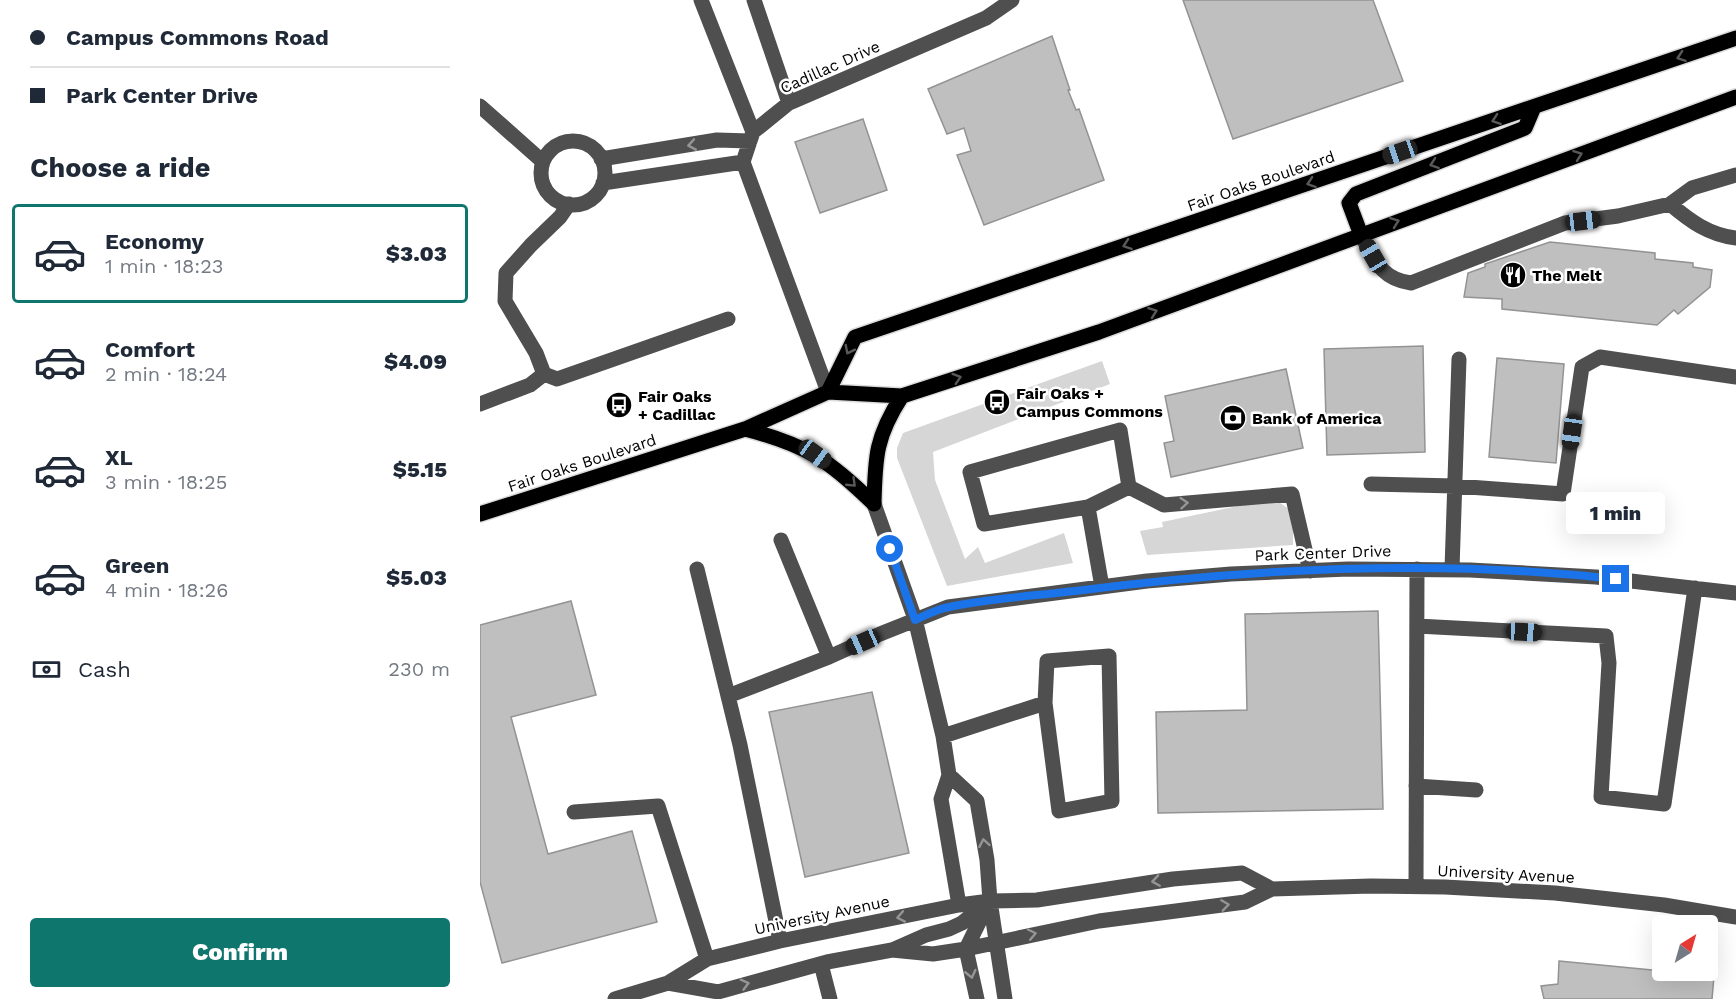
<!DOCTYPE html>
<meta charset="utf-8">
<style>
body{margin:0;font-family:"Work Sans",sans-serif;background:#f6f6f7;color:#1f2937;height:100vh;display:flex;flex-direction:column;font-size:22px;white-space:nowrap}
*{box-sizing:border-box;margin:0}
p{font-size:20px;color:#747a83}
.icon{flex:none;width:33px;height:33px;fill:none;stroke:currentColor;stroke-width:2;stroke-linecap:round;stroke-linejoin:round}
.map{position:relative;flex:1;overflow:hidden}
.panel{display:flex;flex-direction:column;background:#fff;width:480px}
.panel>*{flex:none}
.hud{display:grid;align-content:center;height:132px;padding:0 30px;background:#fff}
.needle{width:39px;rotate:37deg}
.buttons{position:absolute;left:1172px;top:915px;display:grid;gap:12px}
.buttons a{display:grid;place-items:center;width:66px;height:66px;border-radius:6px;background:#fff;box-shadow:0 6px 24px #0002;font-size:30px}
.end{position:absolute;width:27px;height:27px;margin:-14px;border:8px solid #1a73e8;background:#fff;box-shadow:0 0 0 3px #fff}
.from{border-radius:50%}
.bubble{position:absolute;height:42px;border-radius:6px;background:#fff;box-shadow:0 6px 24px #0002;font-size:20px;font-weight:800;line-height:42px;text-align:center}
.car{position:absolute;width:18px;height:36px;margin:-18px -9px;border-radius:8px;box-shadow:0 0 4px 2px #0007;background:linear-gradient(#222 24%,#8ab4d8 0 40%,#222 0 76%,#8ab4d8 0 86%,#222 0)}
.hud b{display:flex;align-items:center;gap:21px;height:57px;font-size:22px}
.hud b+b{border-top:2px solid #e0e1e3}
.hud i{width:15px;height:15px;background:#1f2937}
ul{padding:0;list-style:none}
li{display:flex;align-items:center;gap:18px;height:99px;margin:0 12px 9px;padding:0 18px;border:3px solid transparent;border-radius:6px}
li div{flex:1}
li b{display:block;font-size:22px}
li em{font-style:normal;font-weight:800}
li.on{border-color:#0f766e}
li>.icon{width:54px;height:54px;stroke-width:1.5}
h2{padding:0 30px;font-size:27px;line-height:72px}
.pay{display:flex;align-items:center;gap:15px;height:66px;padding:0 30px;font-size:22px}
.pay p{margin-inline-start:auto}
.button{display:flex;gap:12px;margin-top:auto;padding:12px 30px}
.button a{flex:1;height:69px;border-radius:6px;background:#0f766e;color:#fff;font-size:24px;font-weight:800;line-height:69px;text-align:center}
main{display:flex;flex:1;min-height:0}
.map>svg:first-child{display:block}
.green{fill:#d6d6d6}
.building{fill:#bfbfbf;stroke:#939393;stroke-width:1.5}
.lines{fill:none;stroke-linecap:round;stroke-linejoin:round}
.major-casing{stroke:#dbdbdb;stroke-width:18}
.minor{stroke:#4f4f4f;stroke-width:15}
.major{stroke:#000;stroke-width:15}
.oneway{stroke:#595959}
.oneway2{stroke:#959595}
.route{stroke:#1a73e8;stroke-width:8}
.labels{text-anchor:middle;dominant-baseline:central;stroke-width:5;stroke-linejoin:round;paint-order:stroke}
.street-label{font-size:16px;fill:#000;stroke:#fff}
.poi-label{font-size:16px;font-weight:bold;fill:#000;stroke:#fff;text-anchor:start}
</style>
<main>
<section class="panel">
<div class="hud">
<b><i class="from"></i>Campus Commons Road</b>
<b><i></i>Park Center Drive</b>
</div>
<h2>Choose a ride</h2>
<ul>
<li class="on"><svg class="icon" aria-label="car" viewBox="0 0 24 24"><path d="M5 17H2v-5l4-1 3-4h7l3 4 3 1v5h-3M9 17h6M6 11h13"/><circle cx="7" cy="17" r="2"/><circle cx="17" cy="17" r="2"/></svg><div><b>Economy</b><p>1 min · 18:23</p></div><em>$3.03</em></li>
<li><svg class="icon" aria-label="car" viewBox="0 0 24 24"><path d="M5 17H2v-5l4-1 3-4h7l3 4 3 1v5h-3M9 17h6M6 11h13"/><circle cx="7" cy="17" r="2"/><circle cx="17" cy="17" r="2"/></svg><div><b>Comfort</b><p>2 min · 18:24</p></div><em>$4.09</em></li>
<li><svg class="icon" aria-label="car" viewBox="0 0 24 24"><path d="M5 17H2v-5l4-1 3-4h7l3 4 3 1v5h-3M9 17h6M6 11h13"/><circle cx="7" cy="17" r="2"/><circle cx="17" cy="17" r="2"/></svg><div><b>XL</b><p>3 min · 18:25</p></div><em>$5.15</em></li>
<li><svg class="icon" aria-label="car" viewBox="0 0 24 24"><path d="M5 17H2v-5l4-1 3-4h7l3 4 3 1v5h-3M9 17h6M6 11h13"/><circle cx="7" cy="17" r="2"/><circle cx="17" cy="17" r="2"/></svg><div><b>Green</b><p>4 min · 18:26</p></div><em>$5.03</em></li>
</ul>
<div class="pay"><svg class="icon" aria-label="cash" viewBox="0 0 24 24"><path d="M3 7h18v10H3z"/><circle cx="12" cy="12" r="2"/></svg>Cash<p>230 m</p></div>
<div class="button"><a>Confirm</a></div>
</section>
<div class="map">
<svg width="1256" height="999" viewBox="0 0 1256 999">
<rect width="100%" height="100%" fill="#fff"/>
<path class="green" d="M622,361L630,384L453,452L455,480L485,559L498,547L505,563L584,533L593,563L467,586L417,458V448L423,433Z
M796,500L813,512V545L667,555L660,531L683,527L682,522L777,502Z"/>
<path class="building" d="M703,0H893L923,81L753,139Z
M572,36L590,90H588L596,110L599,109L624,180L504,225L477,155L491,151L484,128L467,134L448,89Z
M383,119L407,190L340,213L315,142Z
M1070,242L1175,253V259L1213,263V267L1232,270L1230,287L1198,314L1194,310L1177,325L1022,309V299L984,297L988,273L1005,267V264Z
M943,346L945,452L847,455L844,349Z
M1017,358L1084,364L1076,463L1009,457Z
M806,369L823,448L691,477L684,443L694,441L685,396Z
M91,601L116,695L31,717L68,854L152,831L177,922L22,963L0,882V625Z
M898,611L903,809L678,813L676,712L767,710L765,614Z
M392,692L429,853L325,877L289,712Z
M1079,961L1234,976L1232,999H1064L1061,986L1078,984Z"/>
<g class="lines">
<defs>
<path id="major" d="M881,235L869,203L876,194L1045,128L1054,107
M348,392L375,337L1256,38
M265,429C327,445 349,460 394,504
M394,504C395,456 396,436 422,396
M0,514L265,429L348,392L422,396L619,332L1256,97"/>
</defs>
<use href="#major" class="major-casing"/>
<path class="minor" d="M221,0L273,132
M274,0L309,103
M0,106L62,161
M61 173a32 32 0 1 1 64 0a32 32 0 1 1-64 0Z
M121,159L237,140L270,141
M123,183L263,162
M1190,204L1212,188L1256,175
M881,235C895,259 900,279 931,283L1085,223L1138,216L1190,204C1210,221 1229,235 1256,238
M64,374L77,379L248,319
M348,392L263,162L273,132L309,103L506,18L532,0
M0,404L50,385L64,374L56,353L25,301L26,273L51,245L80,217L89,204
M891,484L975,486L1083,494L1102,367L1120,357L1256,377
M649,487L684,505L812,494L830,571
M394,504L435,619L463,736L469,775L461,799L479,905
M608,507L504,524L490,472L640,430L649,487L608,507L622,587
M301,540L349,657
M217,569L260,745L300,941
M972,569L979,359
M937,626L1126,636L1129,663L1121,797L1184,804L1215,588
M248,696L349,657L400,634L468,607L667,581L751,574L868,569L990,570L1116,577L1256,593
M463,736L565,703L567,661L629,656L632,801L579,811L565,703
M469,775L497,801L507,860L510,901L525,999
M936,786L996,790
M94,812L178,806L227,959
M936,887L937,569
M412,950L453,954L486,949L619,921L765,902L792,889L891,886L965,887L1075,893L1184,905L1256,917
M341,964L350,999
M188,983L238,992L347,962L412,950L446,935L469,929L482,923L510,901
M135,999L188,983L227,959L300,941L479,905L510,901L557,900L693,879L762,873L792,889
M497,999L486,949L507,906"/>
<use href="#major" class="major"/>
</g>
<defs><path id="oneway-chevron" d="M-2-3.5L2.5 0L-2 3.5" fill="none" stroke-width="1.6" stroke-linecap="round" stroke-linejoin="round" transform="scale(1.5)"/></defs>
<g class="oneway">
<use href="#oneway-chevron" transform="translate(1201 57) rotate(161)"/>
<use href="#oneway-chevron" transform="translate(1016 120) rotate(161)"/>
<use href="#oneway-chevron" transform="translate(1098 155) rotate(-20)"/>
<use href="#oneway-chevron" transform="translate(954 164) rotate(161)"/>
<use href="#oneway-chevron" transform="translate(831 183) rotate(161)"/>
<use href="#oneway-chevron" transform="translate(915 222) rotate(-20)"/>
<use href="#oneway-chevron" transform="translate(647 245) rotate(161)"/>
<use href="#oneway-chevron" transform="translate(673 312) rotate(-20)"/>
<use href="#oneway-chevron" transform="translate(369 350) rotate(117)"/>
<use href="#oneway-chevron" transform="translate(477 378) rotate(-18)"/>
<use href="#oneway-chevron" transform="translate(372 483) rotate(44)"/>
</g>
<g class="oneway2">
<use href="#oneway-chevron" transform="translate(212 145) rotate(170)"/>
<use href="#oneway-chevron" transform="translate(704 503) rotate(-5)"/>
<use href="#oneway-chevron" transform="translate(504 843) rotate(-100)"/>
<use href="#oneway-chevron" transform="translate(676 881) rotate(171)"/>
<use href="#oneway-chevron" transform="translate(745 905) rotate(-8)"/>
<use href="#oneway-chevron" transform="translate(421 917) rotate(169)"/>
<use href="#oneway-chevron" transform="translate(552 934) rotate(-12)"/>
<use href="#oneway-chevron" transform="translate(491 974) rotate(77)"/>
<use href="#oneway-chevron" transform="translate(265 984) rotate(-15)"/>
</g>
<g class="lines">
<path class="route" d="M410,549L435,620C446,615 457,609 469,607C510,598 554,596 595,591C773,568 957,559 1136,579"/>
</g>
<defs>
<symbol id="restaurant-disc" viewBox="-11 -11 22 22"><circle r="9.5" fill="#000" stroke="#fff"/><path d="M-5-6h1v4h1v-4h1v4h1v-4h1v5L-1.5 .5V6h-2V.5L-5-1ZM5-6V6H3V1.5H1.5Q1.5-4 5-6Z" fill="#fff"/></symbol>
<symbol id="bus-disc" viewBox="-11 -11 22 22"><circle r="9.5" fill="#000" stroke="#fff"/><path d="M-5-6H5V4H4V6H2V4H-2V6H-4V4H-5ZM-3.5-4V0h7V-4ZM-3.5 1.2v1.5H-2V1.2ZM2 1.2v1.5H3.5V1.2Z" fill="#fff"/></symbol>
<symbol id="bank-disc" viewBox="-11 -11 22 22"><circle r="9.5" fill="#000" stroke="#fff"/><path d="M-6-4H6V4H-6ZM0-2.3a2.3 2.3 0 1 0 0 4.6a2.3 2.3 0 1 0 0-4.6Z" fill="#fff"/></symbol>
</defs>
<g fill-rule="evenodd">
<use href="#restaurant-disc" x="1018" y="260" width="30" height="30"/>
<use href="#bus-disc" x="502" y="387" width="30" height="30"/>
<use href="#bus-disc" x="124" y="390" width="30" height="30"/>
<use href="#bank-disc" x="738" y="403" width="30" height="30"/>
</g>
<g class="labels">
<g class="street-label">
<text transform="translate(350 67) rotate(-24)">Cadillac Drive</text>
<text transform="translate(781 181) rotate(-19)">Fair Oaks Boulevard</text>
<text transform="translate(102 463) rotate(-18)">Fair Oaks Boulevard</text>
<text transform="translate(843 553) rotate(-2)">Park Center Drive</text>
<text transform="translate(1026 874) rotate(3)">University Avenue</text>
<text transform="translate(342 915) rotate(-12)">University Avenue</text>
</g>
<g class="poi-label">
<text x="1052" y="275">The Melt</text>
<text x="536" y="393">Fair Oaks +<tspan x="536" dy="18">Campus Commons</tspan></text>
<text x="158" y="396">Fair Oaks<tspan x="158" dy="18">+ Cadillac</tspan></text>
<text x="772" y="418">Bank of America</text>
</g>
</g>
</svg>
<div class="buttons">
<a><svg class="needle" viewBox="-14 -14 28 28"><path d="M0-13l5 13h-10z" fill="#e53935"/><path d="M0 13l5-13h-10z" fill="#747a83"/></svg></a>
</div>
<i class="end from" style="left:410px;top:549px"></i>
<i class="end" style="left:1136px;top:579px"></i>
<div class="bubble" style="left:1086px;top:492px;width:99px">1 min</div>
<i class="car" style="left:920px;top:152px;rotate:251deg"></i>
<i class="car" style="left:1103px;top:221px;rotate:83deg"></i>
<i class="car" style="left:893px;top:256px;rotate:330deg"></i>
<i class="car" style="left:1092px;top:432px;rotate:188deg"></i>
<i class="car" style="left:335px;top:454px;rotate:126deg"></i>
<i class="car" style="left:1044px;top:632px;rotate:93deg"></i>
<i class="car" style="left:383px;top:642px;rotate:246deg"></i>
</div>
</main>
